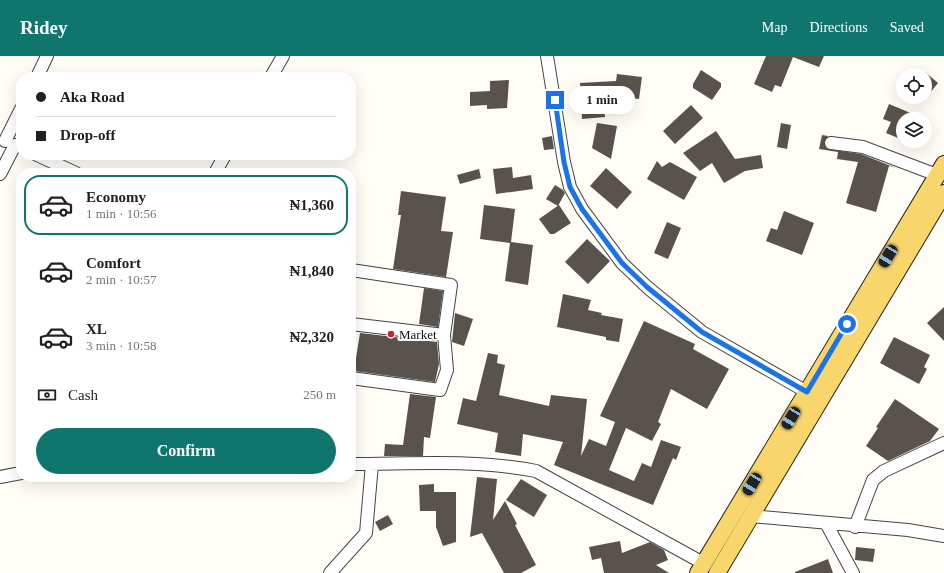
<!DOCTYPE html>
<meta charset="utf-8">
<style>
body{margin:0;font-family:"Times New Roman",serif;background:#f2f2f2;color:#202124;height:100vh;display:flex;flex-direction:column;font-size:15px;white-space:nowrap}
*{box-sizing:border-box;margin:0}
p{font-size:13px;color:#757577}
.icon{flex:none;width:22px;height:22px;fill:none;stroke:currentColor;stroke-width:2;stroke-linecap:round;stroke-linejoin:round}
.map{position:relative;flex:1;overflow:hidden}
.drawer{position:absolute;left:16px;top:112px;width:340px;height:314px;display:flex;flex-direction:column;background:#fff;border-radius:16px;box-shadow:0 4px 16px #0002}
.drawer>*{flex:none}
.hud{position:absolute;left:16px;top:16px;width:340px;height:88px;border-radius:16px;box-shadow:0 4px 16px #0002;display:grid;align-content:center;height:88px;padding:0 20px;background:#fff}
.controls{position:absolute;left:896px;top:12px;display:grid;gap:8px}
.controls a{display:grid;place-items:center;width:36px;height:36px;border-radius:50%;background:#fff;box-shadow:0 4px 16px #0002;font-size:20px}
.end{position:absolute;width:18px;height:18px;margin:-9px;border:5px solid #1a73e8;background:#fff;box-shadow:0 0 0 2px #fff}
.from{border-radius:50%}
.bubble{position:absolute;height:28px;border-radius:14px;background:#fff;box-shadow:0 4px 16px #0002;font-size:13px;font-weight:700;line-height:28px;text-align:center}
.car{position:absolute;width:12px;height:24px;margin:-12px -6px;border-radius:5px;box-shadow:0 0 3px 1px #0007;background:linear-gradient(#222 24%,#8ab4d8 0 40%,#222 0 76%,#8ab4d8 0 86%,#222 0)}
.hud b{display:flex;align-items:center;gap:14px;height:38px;font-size:15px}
.hud b+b{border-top:1px solid #e0e0e0}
.hud i{width:10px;height:10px;background:#202124}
ul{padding:7px 0 0;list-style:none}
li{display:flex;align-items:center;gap:12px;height:60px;margin:0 8px 6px;padding:0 12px;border:2px solid transparent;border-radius:16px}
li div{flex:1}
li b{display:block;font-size:15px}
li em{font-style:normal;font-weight:700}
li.active{border-color:#0f766e}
li>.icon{width:36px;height:36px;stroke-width:1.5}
.pay{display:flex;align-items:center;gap:10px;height:44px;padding:0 20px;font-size:15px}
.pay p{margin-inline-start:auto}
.primary-button{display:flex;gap:8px;margin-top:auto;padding:8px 20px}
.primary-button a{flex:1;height:46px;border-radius:24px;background:#0f766e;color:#fff;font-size:16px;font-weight:700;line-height:46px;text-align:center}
header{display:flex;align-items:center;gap:24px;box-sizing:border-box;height:56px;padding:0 20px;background:#0f766e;color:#fff}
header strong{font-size:19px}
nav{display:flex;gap:22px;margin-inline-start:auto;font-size:14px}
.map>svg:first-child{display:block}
.building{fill:#5a524d}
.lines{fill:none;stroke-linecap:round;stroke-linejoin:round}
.minor-casing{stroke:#444;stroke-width:14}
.major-casing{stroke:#222;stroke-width:18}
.minor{stroke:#fff;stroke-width:12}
.major{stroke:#f9d66b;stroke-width:16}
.route{stroke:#1a73e8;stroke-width:5}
.poi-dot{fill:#c4262e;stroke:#fff;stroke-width:1.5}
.labels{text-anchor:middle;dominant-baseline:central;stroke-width:4;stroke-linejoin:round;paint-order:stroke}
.poi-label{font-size:13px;fill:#111;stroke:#fff;text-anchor:start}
</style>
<header>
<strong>Ridey</strong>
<nav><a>Map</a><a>Directions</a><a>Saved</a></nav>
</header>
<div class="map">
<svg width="944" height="517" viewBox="0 0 944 517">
<rect width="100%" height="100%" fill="#fffdf5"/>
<path class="building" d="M766,0H824L819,11L793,1L781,31L775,29L772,36L754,28Z
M701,14L721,27V31L712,44L693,32V28Z
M925,16L938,27L925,43Z
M617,18L642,21L639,43L603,39L605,61L582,63L580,27L616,25Z
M509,24L507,52L487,53V49L470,50V36L490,35V25Z
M889,48L925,63H903V84L886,77L891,66L883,63Z
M691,49L703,62L675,88L663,75Z
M597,67L617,70L611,103L592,92Z
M781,67L791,69L787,93L777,91Z
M716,75L735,103L761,99L763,112L745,115L724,127L712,107L700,115L683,97Z
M822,79L828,80L824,86L827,93L861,98L896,112L889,110L876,156L846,147L858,106L837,103L838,96L819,93Z
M552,80L554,93L544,94L542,82Z
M657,105L662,111L670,106L697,121L684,144L647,123Z
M512,111L513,122L531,119L533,133L496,138L493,113Z
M606,112L632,136L617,153L590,130Z
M479,113L481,122L460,128L457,119Z
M555,129L563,134L565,137L558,150L546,143Z
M401,135L446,141L441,175L453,176L446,221L393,213L401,159H398Z
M484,149L515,153L511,186L533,189L528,229L505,225L510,187L480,183Z
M559,149L571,167L554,178H550L539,163Z
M784,155L814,167L802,199L766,185L771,172L777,174Z
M667,166L681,172L668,203L654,197Z
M587,183L610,205L588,228L565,206Z
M424,232L443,235L438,271L419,268Z
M563,238L591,244L588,254L602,257L601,259L623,263L619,286L606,284V281L557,271Z
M944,251V285L927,267Z
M455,257L473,263L464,290L452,286Z
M644,265L695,288L693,293L729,313L707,353L671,333L658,366L661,368L652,385L626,372L609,414L634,425L642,407L651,411L661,384L681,391L676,404L673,402L653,449L554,409L563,386L523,378L521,400L495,396L498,377L457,368L463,342L476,345L488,297L498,299L497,307L505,309L499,339L549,350L551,339L587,343L581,400L589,383L606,390L615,366L600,360Z
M360,277L437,286L439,308L435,326L354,315Z
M894,281L930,299L924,311L927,313L919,328L880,307Z
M410,338L436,341L430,382L424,381L423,400H384L385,388L403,389Z
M895,343L939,373L930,385L888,405L866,390L878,372L876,371Z
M477,421L497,423L493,464L505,445L517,468L515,469L536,509L521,517H504L482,477L470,481Z
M521,423L547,439L534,461L506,444Z
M434,428V436H456V486L443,490L436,471V455H420L419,429Z
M388,459L393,468L380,475L375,466Z
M620,485L622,497L650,486L664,494L668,504L656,509L669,517H604L601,502L592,504L589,491Z
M856,491L875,493L873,506L855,504Z
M828,503L833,517H795V516Z"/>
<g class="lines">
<defs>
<path id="minor" d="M547,0L564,106L570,131L582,153L622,207L647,231L702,276L807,336
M37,21L47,0
M271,21L283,0
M5,85L21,53
M831,87L863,91L937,119
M37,99L76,117
M215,117L225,99
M0,118L15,89
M351,214L451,229L444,279L447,314L440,334L351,322
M351,268L444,279
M351,408C412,408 476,403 536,415L703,507
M0,421L21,417
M751,460L908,474L944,480
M826,467L853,517
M855,471L873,424L884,415L944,387
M330,517L366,477L372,408"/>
<path id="major" d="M698,517L944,108
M717,517L944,137"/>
</defs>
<use href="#minor" class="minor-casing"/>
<use href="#major" class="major-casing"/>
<use href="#minor" class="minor"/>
<use href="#major" class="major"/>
</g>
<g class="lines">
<path class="route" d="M555,44L564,106L570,131L582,153L622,207L647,231L702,276L807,336L847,268"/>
</g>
<circle class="poi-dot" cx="391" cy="278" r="4"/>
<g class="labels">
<g class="poi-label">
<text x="399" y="278">Market</text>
</g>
</g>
</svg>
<div class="controls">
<a><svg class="icon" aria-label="locate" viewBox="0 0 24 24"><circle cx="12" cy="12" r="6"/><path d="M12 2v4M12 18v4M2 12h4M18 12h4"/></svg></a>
<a><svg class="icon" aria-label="layers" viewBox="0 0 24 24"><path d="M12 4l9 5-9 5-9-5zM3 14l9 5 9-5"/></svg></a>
</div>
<i class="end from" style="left:847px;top:268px"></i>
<i class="end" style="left:555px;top:44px"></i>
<div class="bubble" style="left:569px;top:30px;width:66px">1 min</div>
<i class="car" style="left:888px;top:200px;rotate:211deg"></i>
<i class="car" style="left:791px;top:362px;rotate:211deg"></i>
<i class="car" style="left:752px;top:428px;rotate:211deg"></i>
<div class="hud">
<b><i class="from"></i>Aka Road</b>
<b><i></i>Drop-off</b>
</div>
<section class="drawer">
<ul>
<li class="active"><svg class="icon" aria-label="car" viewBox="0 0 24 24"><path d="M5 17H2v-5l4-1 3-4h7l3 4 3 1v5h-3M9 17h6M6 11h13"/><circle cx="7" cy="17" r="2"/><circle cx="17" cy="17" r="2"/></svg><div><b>Economy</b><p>1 min · 10:56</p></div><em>₦1,360</em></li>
<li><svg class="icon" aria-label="car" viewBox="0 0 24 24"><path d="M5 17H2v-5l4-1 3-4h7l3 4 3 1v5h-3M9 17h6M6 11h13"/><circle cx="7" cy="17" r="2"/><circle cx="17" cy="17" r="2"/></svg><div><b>Comfort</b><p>2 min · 10:57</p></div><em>₦1,840</em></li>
<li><svg class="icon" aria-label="car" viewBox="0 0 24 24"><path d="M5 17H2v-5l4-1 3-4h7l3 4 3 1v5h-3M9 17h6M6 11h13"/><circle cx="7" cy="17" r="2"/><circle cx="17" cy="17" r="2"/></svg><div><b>XL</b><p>3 min · 10:58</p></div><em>₦2,320</em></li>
</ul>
<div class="pay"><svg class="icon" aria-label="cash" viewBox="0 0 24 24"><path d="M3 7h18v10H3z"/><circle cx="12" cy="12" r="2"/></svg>Cash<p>250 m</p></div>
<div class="primary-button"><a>Confirm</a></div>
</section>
</div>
